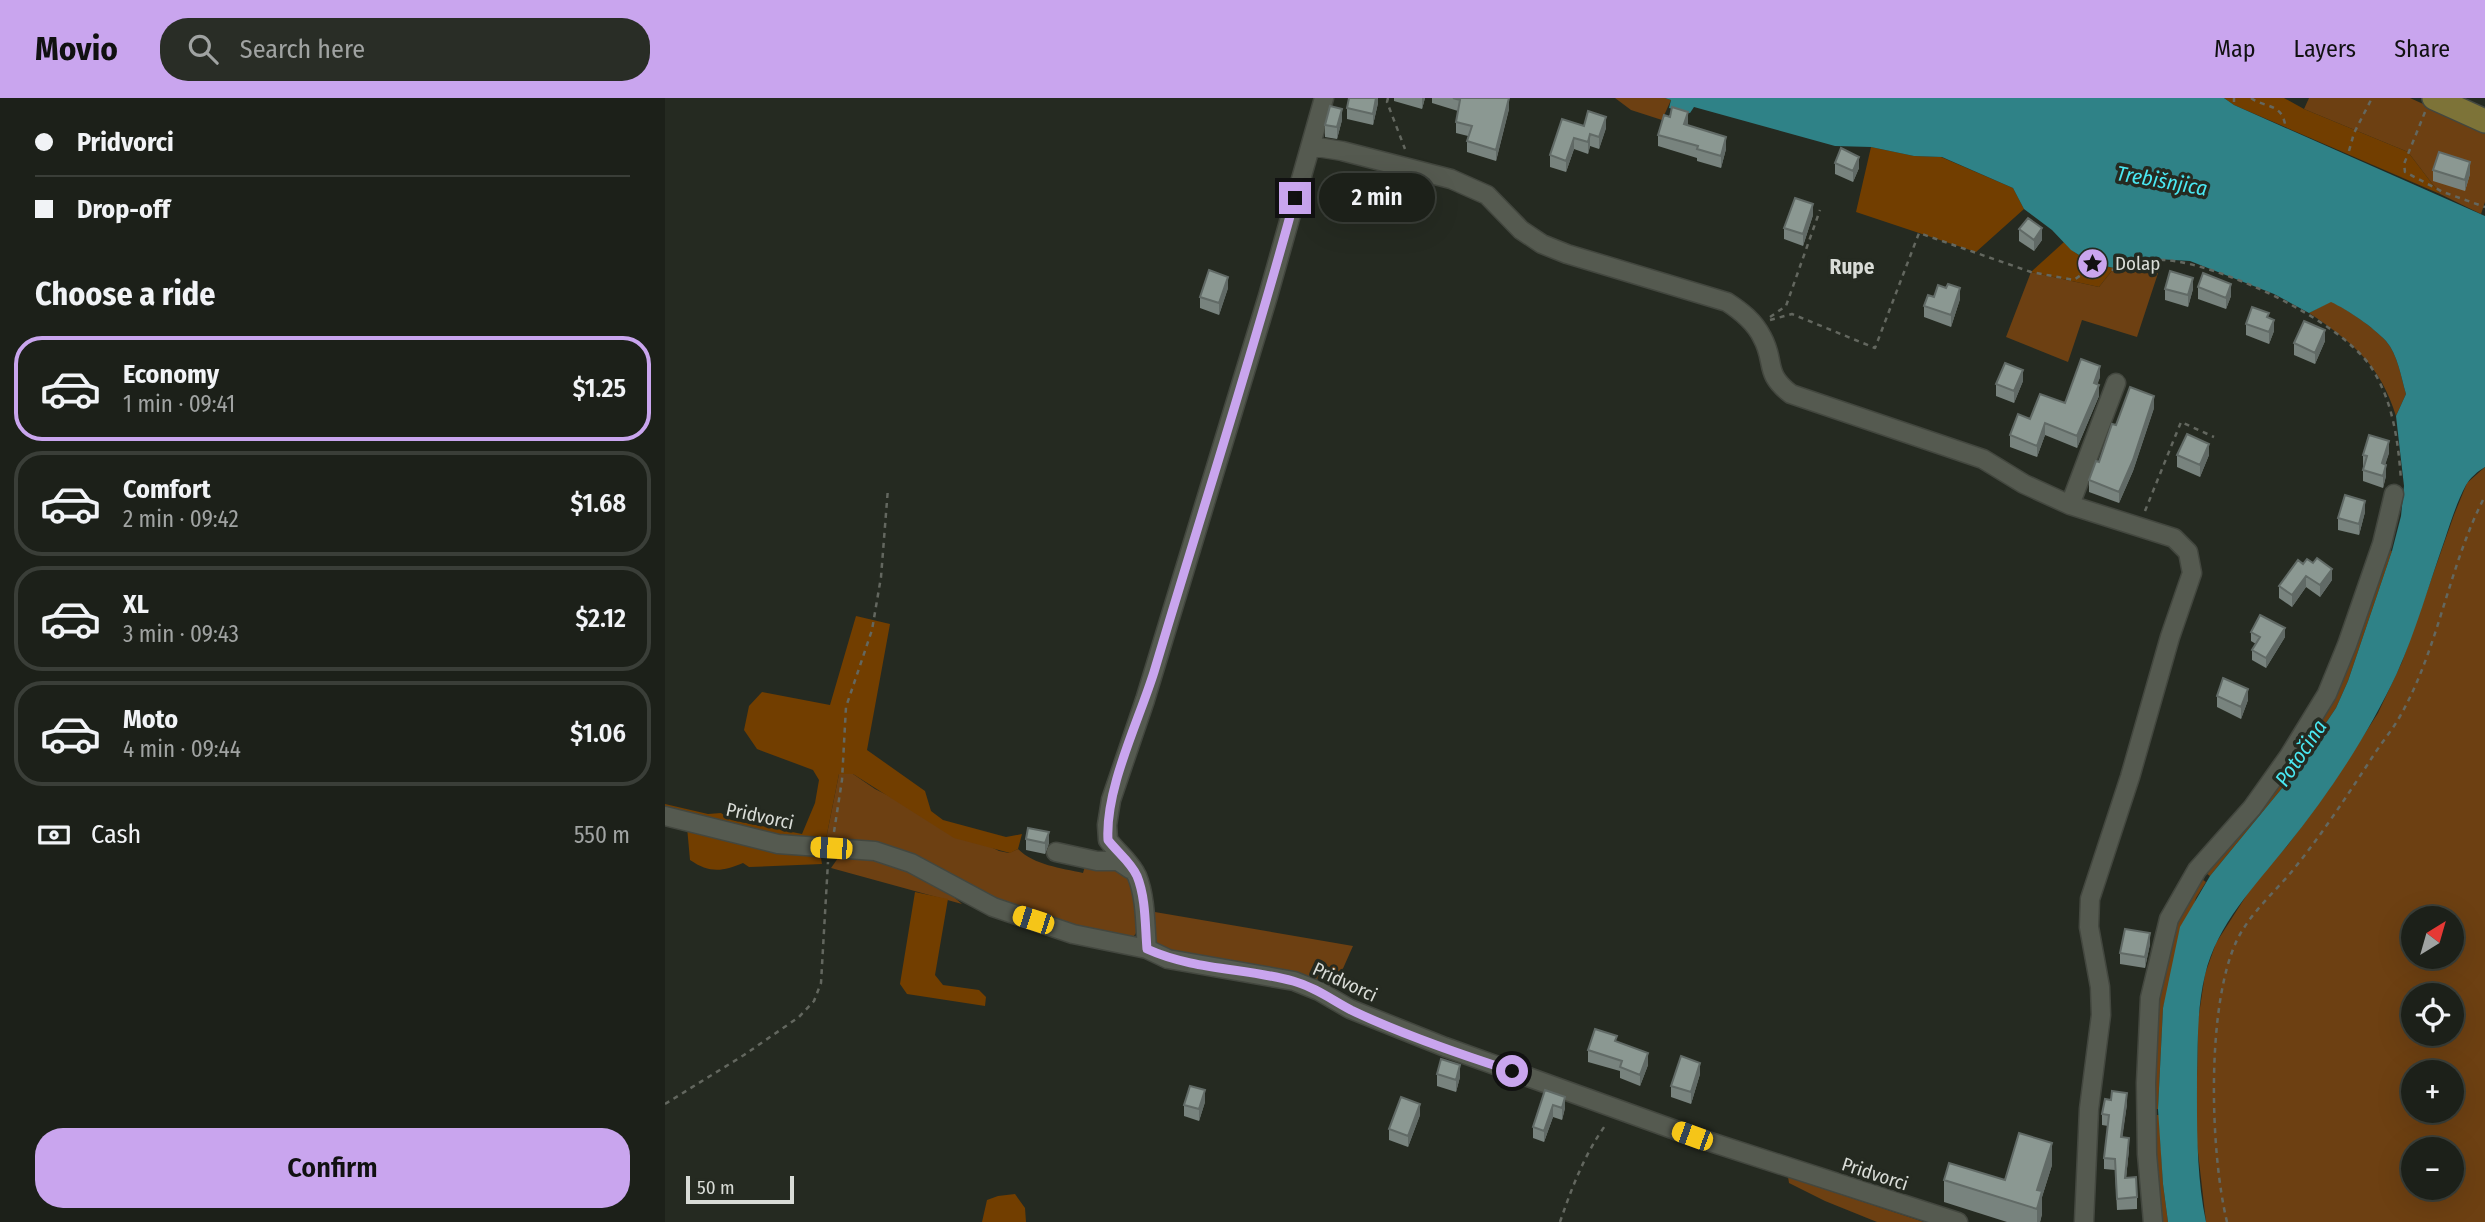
<!DOCTYPE html>
<meta charset="utf-8">
<style>
body{margin:0;font-family:"Fira Sans Condensed",sans-serif;background:#292d26;color:#f1f3f6;height:100vh;display:flex;flex-direction:column;font-size:26px;white-space:nowrap}
*{box-sizing:border-box;margin:0}
p{font-size:23px;color:#a0a3a2}
.icon{flex:none;width:38px;height:38px;fill:none;stroke:currentColor;stroke-width:2;stroke-linecap:round;stroke-linejoin:round}
.map{position:relative;flex:1;overflow:hidden}
.panel{display:flex;flex-direction:column;background:#1c2019;width:665px}
.panel>*{flex:none}
.top-card{display:grid;align-content:center;height:154px;padding:0 35px;background:#1c2019}
.needle{width:46px;rotate:37deg}
.fabs{position:absolute;left:1736px;top:808px;display:grid;gap:14px}
.fabs a{display:grid;place-items:center;width:63px;height:63px;border-radius:50%;background:#1c2019;box-shadow:0 7px 28px #0002,0 0 0 2px #3a3e38;font-size:35px}
.scale{position:absolute;left:21px;bottom:18px;width:108px;box-sizing:border-box;padding-left:7px;border:4px solid #d9dcd7;border-top:0;font-size:19px;line-height:24px;white-space:nowrap;color:#d9dcd7;-webkit-text-stroke:5px #252a21;paint-order:stroke}
.end{position:absolute;width:32px;height:32px;margin:-16px;border:9px solid #c9a5ee;background:#111;box-shadow:0 0 0 4px #111}
.from{border-radius:50%}
.bubble{position:absolute;height:49px;border-radius:24px;background:#1c2019;box-shadow:0 7px 28px #0002,0 0 0 2px #3a3e38;font-size:23px;font-weight:600;line-height:49px;text-align:center}
.car{position:absolute;width:21px;height:42px;margin:-21px -10px;border-radius:9px;box-shadow:0 0 5px 2px #0007;background:linear-gradient(#f5c518 24%,#345 0 40%,#f5c518 0 76%,#345 0 86%,#f5c518 0)}
.top-card b{display:flex;align-items:center;gap:24px;height:66px;font-size:26px}
.top-card b+b{border-top:2px solid #3a3e38}
.top-card i{width:18px;height:18px;background:#f1f3f6}
ul{padding:0;list-style:none}
li{display:flex;align-items:center;gap:21px;height:105px;margin:0 14px 10px;padding:0 21px;border:4px solid #3a3e38;border-radius:28px}
li div{flex:1}
li b{display:block;font-size:26px}
li em{font-style:normal;font-weight:600}
li.active{border-color:#c9a5ee}
li>.icon{width:63px;height:63px;stroke-width:1.5}
h2{padding:0 35px;font-size:32px;line-height:84px}
.pay{display:flex;align-items:center;gap:18px;height:77px;padding:0 35px;font-size:26px}
.pay p{margin-inline-start:auto}
.action{display:flex;gap:14px;margin-top:auto;padding:14px 35px}
.action a{flex:1;height:80px;border-radius:28px;background:#c9a5ee;color:#111;font-size:28px;font-weight:600;line-height:80px;text-align:center}
header{display:flex;align-items:center;gap:42px;box-sizing:border-box;height:98px;padding:0 35px;background:#c9a5ee;color:#111}
header strong{font-size:33px}
nav{display:flex;gap:38px;margin-inline-start:auto;font-size:24px}
.search{width:490px;height:63px;background:#292d26;display:flex;align-items:center;gap:18px;box-sizing:border-box;padding:0 24px;border-radius:28px;color:#a0a3a2;font-size:26px}
main{display:flex;flex:1;min-height:0}
.map>svg:first-child{display:block}
.green{fill:#6d4012;fill-rule:evenodd}
.forest{fill:#723e00}
.water{fill:#2f8287}
.lines{fill:none;stroke-linecap:round;stroke-linejoin:round}
.minor-casing{stroke:#43473f;stroke-width:21}
.major-casing{stroke:#43473f;stroke-width:26}
.path{stroke:#63675f;stroke-width:2.5;stroke-dasharray:5 5;stroke-linecap:butt}
.minor{stroke:#555a50;stroke-width:18}
.major{stroke:#7d7338;stroke-width:23}
.wall{fill:#78837e}
.shaded-wall{fill:#616a66}
.building{fill:#8b9892;stroke:#616a66;stroke-width:2}
.route{stroke:#c9a5ee;stroke-width:9}
.labels{text-anchor:middle;dominant-baseline:central;stroke-width:7;stroke-linejoin:round;paint-order:stroke}
.poi-label{font-size:19px;fill:#d9dcd7;stroke:#252a21;text-anchor:start}
.street-label{font-size:19px;fill:#d9dcd7;stroke:#252a21}
.water-label{font-size:21px;font-style:italic;fill:#4ae8f2;stroke:#252a21}
.neighbourhood-label{font-size:21px;font-weight:bold;fill:#d9dcd7;stroke:#252a21}
</style>
<header>
<strong>Movio</strong>
<div class="search"><svg class="icon" aria-label="search" viewBox="0 0 24 24"><circle cx="10" cy="10" r="6"/><path d="M15 15l6 6"/></svg>Search here</div>
<nav><a>Map</a><a>Layers</a><a>Share</a></nav>
</header>
<main>
<section class="panel">
<div class="top-card">
<b><i class="from"></i>Pridvorci</b>
<b><i></i>Drop-off</b>
</div>
<h2>Choose a ride</h2>
<ul>
<li class="active"><svg class="icon" aria-label="car" viewBox="0 0 24 24"><path d="M5 17H2v-5l4-1 3-4h7l3 4 3 1v5h-3M9 17h6M6 11h13"/><circle cx="7" cy="17" r="2"/><circle cx="17" cy="17" r="2"/></svg><div><b>Economy</b><p>1 min · 09:41</p></div><em>$1.25</em></li>
<li><svg class="icon" aria-label="car" viewBox="0 0 24 24"><path d="M5 17H2v-5l4-1 3-4h7l3 4 3 1v5h-3M9 17h6M6 11h13"/><circle cx="7" cy="17" r="2"/><circle cx="17" cy="17" r="2"/></svg><div><b>Comfort</b><p>2 min · 09:42</p></div><em>$1.68</em></li>
<li><svg class="icon" aria-label="car" viewBox="0 0 24 24"><path d="M5 17H2v-5l4-1 3-4h7l3 4 3 1v5h-3M9 17h6M6 11h13"/><circle cx="7" cy="17" r="2"/><circle cx="17" cy="17" r="2"/></svg><div><b>XL</b><p>3 min · 09:43</p></div><em>$2.12</em></li>
<li><svg class="icon" aria-label="car" viewBox="0 0 24 24"><path d="M5 17H2v-5l4-1 3-4h7l3 4 3 1v5h-3M9 17h6M6 11h13"/><circle cx="7" cy="17" r="2"/><circle cx="17" cy="17" r="2"/></svg><div><b>Moto</b><p>4 min · 09:44</p></div><em>$1.06</em></li>
</ul>
<div class="pay"><svg class="icon" aria-label="cash" viewBox="0 0 24 24"><path d="M3 7h18v10H3z"/><circle cx="12" cy="12" r="2"/></svg>Cash<p>550 m</p></div>
<div class="action"><a>Confirm</a></div>
</section>
<div class="map">
<svg width="1820" height="1124" viewBox="0 0 1820 1124">
<rect width="100%" height="100%" fill="#252a21"/>
<path class="green" d="M950,0H1000L1006,2L997,22L966,12Z
M1644,0H1745L1820,34V104L1816,116L1775,96L1743,54L1639,11Z
M1476,160H1498L1472,239L1417,222L1403,264L1341,239L1366,174L1434,189L1449,170Z
M1666,203C1683,212 1708,229 1721,243C1733,257 1736,279 1741,296L1731,318C1715,266 1687,244 1644,215Z
M1820,369V1124H1541L1531,1037L1533,923L1540,876L1551,845L1590,784L1622,748L1665,690L1713,615L1737,564L1789,417L1802,385ZM1748,821H1787V859H1748ZM1748,898H1787V936H1748ZM1748,975H1787V1013H1748ZM1748,1052H1787V1090H1748Z
M1720,450L1727,453L1683,583L1671,610L1618,689L1545,778L1538,773L1628,661Z
M174,676H188L210,691L334,753L344,755L353,751C369,767 396,770 418,775L421,765L465,775C469,794 484,828 465,842L362,815L161,741Z
M197,755L271,784L297,806L166,770L173,760Z
M1534,779L1541,784L1531,800L1498,910L1493,1011H1486L1491,898L1509,823Z
M484,813L688,848L668,893L495,851L488,840Z
M1486,1017H1494L1498,1086L1503,1124H1495Z
M1123,1079L1259,1124H1212L1160,1103L1124,1085Z"/>
<path class="forest" d="M1559,0H1619L1639,11L1743,54L1775,96L1569,7Z
M1206,49L1249,58L1276,59L1348,90L1359,111L1311,154L1191,114Z
M1399,144C1413,160 1429,166 1449,170L1434,189L1366,174Z
M191,518L225,526L202,652L260,693L266,713L278,722L341,739L357,736L353,751L345,755L289,740L188,676H174L161,741L137,744L0,713V706L43,716L56,715L66,722L137,736L150,705L154,682L148,672L92,651L79,632L84,608L97,594L165,607Z
M22,729L150,755L156,760L157,766L84,769L78,765C57,774 44,775 25,762Z
M250,794L283,801L270,877L278,887L314,892L321,899L320,908L242,896L235,886Z
M350,1096L360,1110L361,1124H317L322,1102L333,1098Z"/>
<path class="water" d="M1000,0H1559L1569,7L1820,118V369C1813,373 1805,380 1801,387C1792,404 1786,423 1780,441C1764,486 1751,533 1732,575C1703,637 1664,696 1621,749C1590,788 1552,826 1540,877C1532,910 1533,943 1532,977C1532,1026 1531,1075 1541,1124H1503L1498,1086L1493,1011L1498,910L1515,829L1545,778L1618,689L1671,610L1683,583L1727,453L1736,418L1739,388L1731,318L1741,296C1736,279 1733,257 1721,243C1708,229 1683,212 1666,204L1644,215L1609,196L1525,163L1476,160L1449,170L1427,165L1406,152L1387,132L1359,111L1348,90L1277,59L1249,58L1206,49L1170,48L1029,9L1025,15L1004,10L1006,2Z"/>
<g class="lines">
<defs>
<path id="minor" d="M646,48L677,53L786,81L822,97L856,132L877,146L902,156L1062,204C1076,213 1089,223 1097,239C1111,264 1098,275 1126,296L1318,361L1359,386L1405,407L1509,440L1523,454L1527,475L1505,539L1465,679L1425,801L1424,829L1435,889L1436,917L1424,1011L1419,1124
M1405,407L1451,285
M0,718L113,746L210,753L246,765L328,809L408,836L482,851L503,861L629,883L654,893L685,911L780,949L1027,1038L1293,1124
M391,754L432,763H453L465,771
M482,851C480,828 481,800 472,778C466,764 452,754 443,742L442,727L446,702L480,602L603,198L659,0
M1488,1124L1482,1056L1481,985L1485,900L1504,821L1532,772L1587,710L1624,658L1662,596L1682,547L1717,446L1729,396"/>
<path id="major" d="M1769,0L1820,23"/>
</defs>
<use href="#minor" class="minor-casing"/>
<use href="#major" class="major-casing"/>
<path class="path" d="M723,0L722,4L740,51
M1586,0C1600,10 1616,5 1620,26
M1569,4V0
M1760,14L1739,66L1740,74L1778,94L1820,109
M1684,53L1689,35L1707,0
M1105,219L1121,208L1155,112
M1105,222L1127,216L1210,250L1254,135L1366,174L1409,182L1427,169C1435,170 1445,173 1453,171C1473,167 1477,161 1500,162C1556,166 1674,222 1706,269C1728,303 1733,342 1736,382
M1480,413L1516,324L1549,339
M169,734L177,682L181,609L207,532L216,479L223,390
M0,1006L79,957L134,919L149,903L156,885L163,764
M895,1124C907,1089 920,1055 942,1025
M1562,1124C1545,1054 1541,907 1572,842C1586,814 1609,795 1628,772C1658,735 1684,695 1710,655C1718,643 1727,632 1734,620C1774,551 1783,469 1820,398"/>
<use href="#minor" class="minor"/>
<use href="#major" class="major"/>
</g>
<path class="wall" d="M713,0V5L708,27L682,21V10Z
M729,0H760L757,11L729,3Z
M767,0H844V11L831,63L802,54V43L803,38L791,35V24L793,13L767,5Z
M677,22L672,41L660,39V27Z
M1023,25L1022,27L1061,51L1056,70L1032,63V60L993,48V37Z
M919,28L941,30L934,51L925,48L923,56L909,51L901,74L885,69V57Z
M1170,65L1194,70L1188,84L1170,76Z
M1768,72L1805,76L1800,93L1768,83Z
M1148,117L1138,148L1119,141V130Z
M1354,131L1377,142L1369,153L1354,143Z
M1533,189L1566,198L1561,211L1533,201Z
M563,190L554,217L535,210V199Z
M1500,191H1528L1523,209L1500,202Z
M1295,201L1286,229L1259,219V208Z
M1604,220L1609,233L1604,246L1581,237V226Z
M1660,243L1650,266L1629,257V245Z
M1435,279L1432,286L1434,298L1412,350L1380,337L1372,359L1345,349V337L1365,321L1400,305Z
M1358,283L1349,305L1331,298V286Z
M1489,310L1468,373L1454,405L1424,394V382L1434,364L1451,327Z
M1724,355L1720,366L1721,378L1718,390L1698,383V357Z
M1512,357H1544L1535,379L1512,369Z
M1700,414L1694,437L1673,432V420Z
M1633,462L1667,482L1655,499L1641,489L1627,509L1614,500V488Z
M1586,534L1620,539L1601,570L1587,562V552L1591,546L1586,543Z
M1552,598L1583,602L1576,621L1552,609Z
M361,741L384,745L380,756L361,752Z
M1485,846L1480,870L1455,866V855Z
M952,943L983,967L975,988L955,980V973L923,964V952Z
M772,976L795,979L791,994L772,988Z
M1035,976L1026,1006L1006,999V988Z
M880,992L900,1010L897,1022L888,1019L879,1044L868,1040V1029Z
M540,1004L534,1023L519,1018V1007Z
M1462,1006L1457,1039L1464,1051L1461,1080L1472,1099V1111L1452,1112L1450,1072L1439,1071V1060L1443,1028L1437,1027V1016Z
M755,1017L743,1049L724,1042V1031Z
M1387,1067L1377,1099V1116L1375,1124H1342L1279,1104V1082H1340Z"/>
<path class="shaded-wall" d="M711,0H713V5L708,27V16Z
M757,0H760L757,11Z
M844,0V11L831,63V52Z
M677,11V22L672,41V29Z
M1023,14V25L1019,38V26Z
M941,19V30L934,51V39Z
M925,36V48L923,56V44Z
M1061,39V51L1056,70V58Z
M909,40V51L901,74V63Z
M1194,59V70L1188,84V73Z
M1805,64V76L1800,93V82Z
M1148,106V117L1138,148V136Z
M1377,130V142L1369,153V142Z
M563,179V190L554,217V205Z
M1528,180V191L1523,209V197Z
M1566,186V198L1561,211V200Z
M1295,190V201L1286,229V217Z
M1609,222V233L1604,246V234Z
M1660,232V243L1650,266V255Z
M1435,268V279L1429,297V285Z
M1358,272V283L1349,305V293Z
M1434,287V298L1412,350V338Z
M1489,298V310L1468,373L1454,405V394Z
M1380,325V337L1372,359V348Z
M1724,343V355L1717,377V365Z
M1544,346V357L1535,379V367Z
M1721,367V378L1718,390V378Z
M1700,403V414L1694,437V426Z
M1667,471V482L1655,499V487Z
M1641,478V489L1627,509V497Z
M1620,530V539L1601,570V560Z
M1583,591V602L1576,621V609Z
M384,734V745L380,756V745Z
M1485,835V846L1480,870V859Z
M983,955V967L975,988V977Z
M1035,965V976L1026,1006V994Z
M795,967V979L791,994V982Z
M540,992V1004L534,1023V1011Z
M1462,995V1006L1456,1050V1039Z
M900,999V1010L897,1022V1010Z
M755,1006V1017L743,1049V1038Z
M888,1007V1019L879,1044V1033Z
M1464,1040V1051L1460,1091V1080Z
M1387,1045V1067L1377,1099V1116L1375,1124H1372V1092Z"/>
<path class="building" d="M684,0H711L708,16L682,10Z
M788,0H844L831,52L802,43L807,28L791,24L795,2Z
M665,8L677,11L672,29L660,27Z
M1007,9L1023,14L1019,26L1061,39L1056,58L1032,51L1033,48L993,37L999,17L1005,19Z
M923,13L941,19L934,39L925,36L923,44L909,40L901,63L885,57L897,21L919,28Z
M1176,50L1194,59L1188,73L1170,65Z
M1774,54L1805,64L1800,82L1768,72Z
M1130,100L1148,106L1138,136L1119,130Z
M1363,120L1377,130L1369,142L1354,131Z
M544,172L563,179L554,205L535,199Z
M1505,173L1528,180L1523,197L1500,191Z
M1538,175L1566,186L1561,200L1533,189Z
M1283,186L1295,190L1286,217L1259,208L1263,197L1269,199L1273,187L1281,190Z
M1587,209L1604,215L1602,219L1609,222L1604,234L1581,226Z
M1639,223L1660,232L1650,255L1629,245Z
M1416,261L1435,268L1429,285L1434,287L1412,338L1380,325L1372,348L1345,337L1353,316L1365,321L1375,296L1400,305Z
M1340,265L1358,272L1349,293L1331,286Z
M1465,289L1489,298L1468,362L1454,394L1424,382L1431,363L1434,364L1447,326L1451,327Z
M1522,336L1544,346L1535,367L1512,357Z
M1704,337L1724,343L1717,365L1721,367L1718,378L1698,372L1702,358L1698,357Z
M1680,397L1700,403L1694,426L1673,420Z
M1652,460L1667,471L1655,487L1641,478L1627,497L1614,488L1633,462L1638,466L1642,461L1648,465Z
M1595,517L1620,530L1601,560L1587,552L1595,539L1586,534Z
M1558,580L1583,591L1576,609L1552,598Z
M363,730L384,734L380,745L361,741Z
M1460,831L1485,835L1480,859L1455,855Z
M930,931L952,938L950,943L983,955L975,977L955,969L957,963L923,952Z
M1016,958L1035,965L1026,994L1006,988Z
M776,961L795,967L791,982L772,976Z
M525,988L540,992L534,1011L519,1007Z
M880,992L900,999L897,1010L888,1007L879,1033L868,1029Z
M1447,993L1462,995L1456,1039L1464,1040L1460,1080L1471,1079L1472,1099L1452,1101L1450,1061L1439,1060L1444,1017L1437,1016L1440,1001L1446,1002Z
M736,999L755,1006L743,1038L724,1031Z
M1354,1035L1387,1045L1372,1092L1377,1093L1372,1111L1279,1082L1284,1065L1340,1082Z"/>
<g class="lines">
<path class="route" d="M630,100C587,259 536,416 489,574C473,625 440,691 443,742C452,754 466,764 472,778C481,800 480,828 482,851C528,872 580,870 628,883C650,889 667,902 686,912C736,936 794,956 847,973"/>
</g>
<defs>
<symbol id="sight-disc" viewBox="-11 -11 22 22"><circle r="9.5" fill="#c9a5ee" stroke="#252a21"/><path d="M0-6L1.8-2.2L6-1.7L2.9 1.2L3.7 5.4L0 3.3L-3.7 5.4L-2.9 1.2L-6-1.7L-1.8-2.2Z" fill="#111"/></symbol>
</defs>
<g fill-rule="evenodd">
<use href="#sight-disc" x="1410" y="148" width="35" height="35"/>
</g>
<g class="labels">
<g class="poi-label">
<text x="1450" y="165">Dolap</text>
</g>
<g class="street-label">
<text transform="translate(95 718) rotate(12)">Pridvorci</text>
<text transform="translate(680 884) rotate(25)">Pridvorci</text>
<text transform="translate(1210 1076) rotate(18)">Pridvorci</text>
</g>
<g class="water-label">
<text transform="translate(1497 83) rotate(10)">Trebišnjica</text>
<text transform="translate(1636 655) rotate(-56)">Potočina</text>
</g>
<g class="neighbourhood-label">
<text x="1187" y="169">Rupe</text>
</g>
</g>
</svg>
<div class="fabs">
<a><svg class="needle" viewBox="-14 -14 28 28"><path d="M0-13l5 13h-10z" fill="#e53935"/><path d="M0 13l5-13h-10z" fill="#a0a3a2"/></svg></a>
<a><svg class="icon" aria-label="locate" viewBox="0 0 24 24"><circle cx="12" cy="12" r="6"/><path d="M12 2v4M12 18v4M2 12h4M18 12h4"/></svg></a>
<a>+</a>
<a>−</a>
</div>
<div class="scale">50 m</div>
<i class="end from" style="left:847px;top:973px"></i>
<i class="end" style="left:630px;top:100px"></i>
<div class="bubble" style="left:654px;top:75px;width:116px">2 min</div>
<i class="car" style="left:166px;top:750px;rotate:274deg"></i>
<i class="car" style="left:368px;top:822px;rotate:288deg"></i>
<i class="car" style="left:1027px;top:1038px;rotate:290deg"></i>
</div>
</main>
